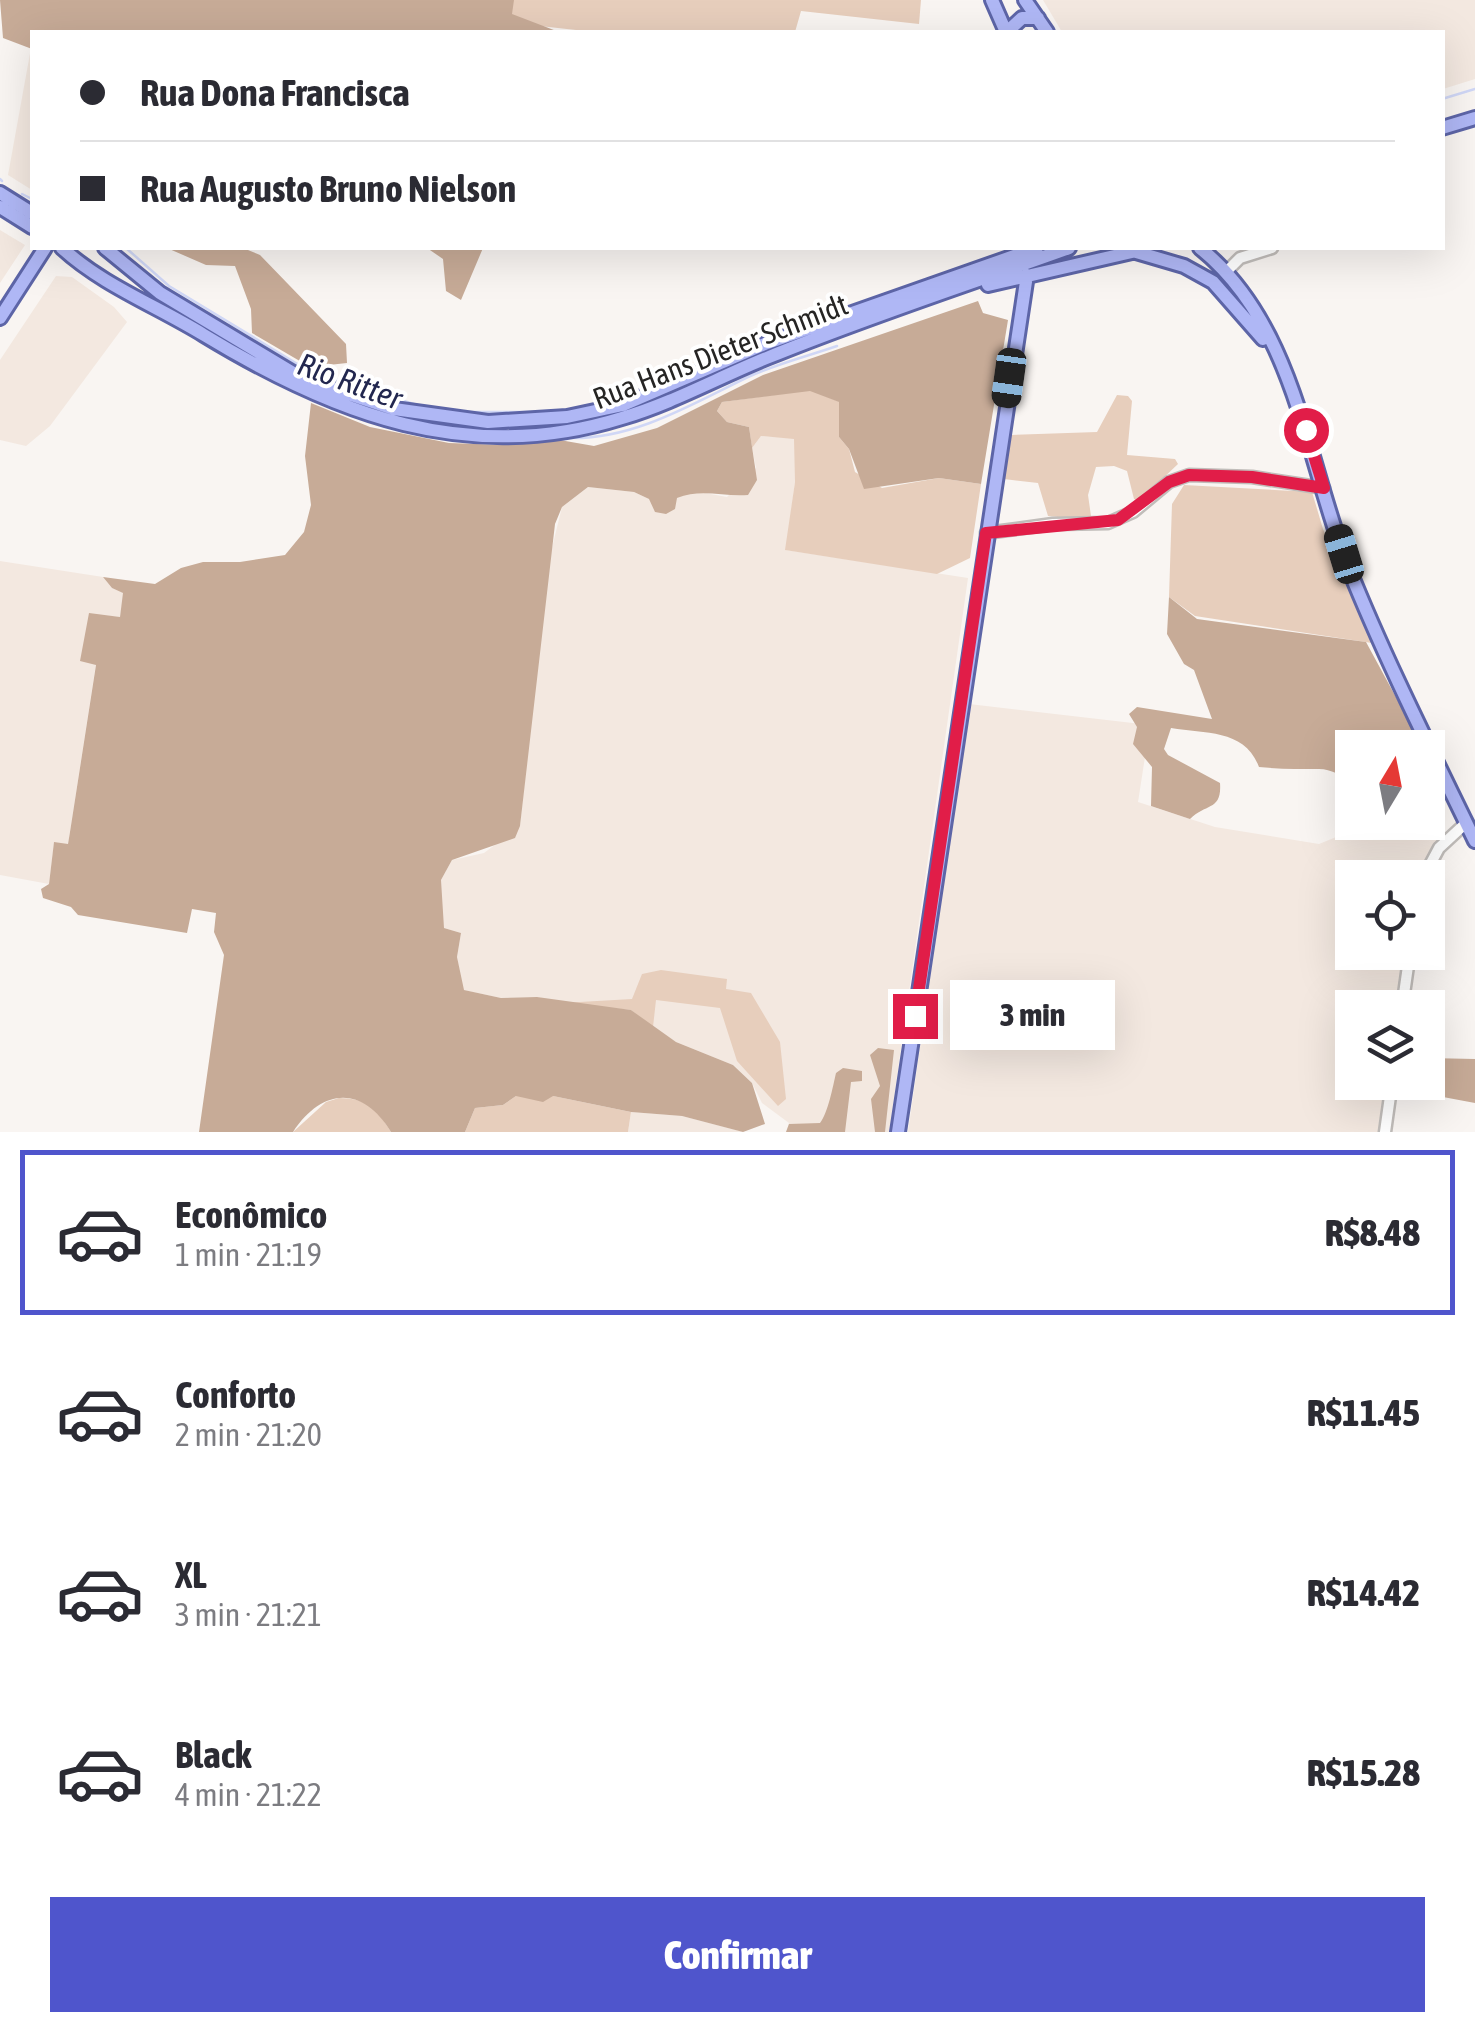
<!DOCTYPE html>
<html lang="pt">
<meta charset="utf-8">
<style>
body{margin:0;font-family:"Asap Condensed",sans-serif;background:#f2f2f3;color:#2b2b33;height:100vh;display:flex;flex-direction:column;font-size:38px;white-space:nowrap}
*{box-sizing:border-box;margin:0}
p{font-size:32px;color:#7c7c81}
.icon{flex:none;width:55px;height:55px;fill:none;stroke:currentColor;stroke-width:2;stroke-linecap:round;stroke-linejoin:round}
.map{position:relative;height:1132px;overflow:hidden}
.drawer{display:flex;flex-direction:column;background:#fff;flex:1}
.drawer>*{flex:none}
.hud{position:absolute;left:30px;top:30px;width:1415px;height:220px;border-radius:0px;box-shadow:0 10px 40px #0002;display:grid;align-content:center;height:220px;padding:0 50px;background:#fff}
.needle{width:65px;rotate:10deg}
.tools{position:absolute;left:1335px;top:730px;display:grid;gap:20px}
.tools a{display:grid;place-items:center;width:110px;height:110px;border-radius:0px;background:#fff;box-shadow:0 10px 40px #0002;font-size:50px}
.end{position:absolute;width:45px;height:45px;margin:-22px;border:12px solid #e11d48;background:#fff;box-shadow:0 0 0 5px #fff}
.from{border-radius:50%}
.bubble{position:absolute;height:70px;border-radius:0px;background:#fff;box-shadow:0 10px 40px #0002;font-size:32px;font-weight:800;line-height:70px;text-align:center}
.car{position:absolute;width:30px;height:60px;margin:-30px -15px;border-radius:12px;box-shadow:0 0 8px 2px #0007;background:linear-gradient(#222 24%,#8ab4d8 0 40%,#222 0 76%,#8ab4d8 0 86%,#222 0)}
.hud b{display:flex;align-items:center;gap:35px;height:95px;font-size:38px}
.hud b+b{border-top:2px solid #e1e1e2}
.hud i{width:25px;height:25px;background:#2b2b33}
ul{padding:18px 0 0;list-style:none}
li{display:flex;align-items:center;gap:30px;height:165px;margin:0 20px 15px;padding:0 30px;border:5px solid transparent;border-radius:0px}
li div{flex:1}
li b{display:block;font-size:38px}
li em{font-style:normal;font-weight:800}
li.on{border-color:#4f55cc}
li>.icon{width:90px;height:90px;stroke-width:1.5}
.action{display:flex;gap:20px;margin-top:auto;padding:20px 50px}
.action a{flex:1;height:115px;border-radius:0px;background:#4f55cc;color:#fff;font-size:40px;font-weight:800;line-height:115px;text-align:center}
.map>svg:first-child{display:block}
.built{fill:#f3e8e0}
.green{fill:#e7cebc}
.forest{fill:#c7ab97}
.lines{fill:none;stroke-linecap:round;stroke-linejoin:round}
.stream{stroke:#d0d7f6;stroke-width:2.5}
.minor-casing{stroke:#c1bdba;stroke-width:15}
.major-casing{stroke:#5d65a7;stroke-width:18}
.minor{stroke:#fff;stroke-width:10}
.major{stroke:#afb7f5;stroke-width:12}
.route{stroke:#e11d48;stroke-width:12}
.labels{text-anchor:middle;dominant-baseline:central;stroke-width:8;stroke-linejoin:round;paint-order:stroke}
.street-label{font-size:30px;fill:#262524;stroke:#fff}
.water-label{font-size:32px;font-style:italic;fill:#22274f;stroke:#fff}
</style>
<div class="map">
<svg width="1475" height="1132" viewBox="0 0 1475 1132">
<rect width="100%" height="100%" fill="#f9f5f2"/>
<path class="built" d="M1043,0H1475V79L1443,89L1442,32H1062Z
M31,48L32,49V190L8,175Z
M0,230L25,245L0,283Z
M56,276L72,277L114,307L127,322L50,426L26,446L0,440V360Z
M761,436L795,438V482L786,550L968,578L889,1132H786L789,1123L762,1103L752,1083L733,1065L676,1042L644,1022L537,997L501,998L463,990L457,957L461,933L444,928L439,904L441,880L452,860L484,853L520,826L547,568L562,507L588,487L634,492L649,499L677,498L694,491L727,497L756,468L752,448Z
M0,561L103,577L112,588L124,593L120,617L89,614L96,664L68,845L54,843L49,884L0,875Z
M969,704L1150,725L1138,802L1215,827L1319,844L1370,823L1428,822V799L1432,797L1445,827L1417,877L1352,878V952L1403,953L1396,1007L1352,1008V1082L1385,1083L1378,1132H908Z
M631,1112L682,1116L744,1132H628Z"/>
<path class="green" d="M482,0H921L919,24L801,11L795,32H594L476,19Z
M810,390L840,402L839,437L849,449L855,472L882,488L939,478L981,484L970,558L937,574L785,550L795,482L794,439L761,436L752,448L749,427L727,422L717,411L722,402Z
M1117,395L1128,396L1132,401L1127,455L1175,459L1178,464L1139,501L1134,499L1127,471L1114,466L1096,467L1088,495L1091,516L1087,520L1048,516L1038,483L1004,479L1011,435L1097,432Z
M1184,485L1312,492L1323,529L1372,643L1195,616L1169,597L1172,504Z
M661,970L727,979L726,989L751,993L780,1042L786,1099L778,1106L737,1061L720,1008L656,1000L653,1027L631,1010L562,1003L632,999L642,974Z
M516,1096H553L631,1112L628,1132H465L475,1108L503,1105Z
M339,1098C367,1098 377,1109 391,1132H293L326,1102Z"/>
<path class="forest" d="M0,0H514L512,14L559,32H32V49L3,38Z
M167,248H243L260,255L346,344L347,363L310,367L252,333L251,309L235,266L206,265Z
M427,248H483L461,300L446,291L443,259Z
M978,301L983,313L1008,320L981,484L939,478L864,489L849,449L839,437V402L810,391L722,402L717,411L727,422L749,427L757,480L748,495C723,497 701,488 677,498L675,509L666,514L655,512L649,499L634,492L588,487L562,507L555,524L520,826L515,838L452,860L441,880L444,928L461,933L457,957L464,990L501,998L537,997L631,1010L676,1042L733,1065L752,1083L765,1124L743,1132L682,1116L631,1112L553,1096L543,1102L516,1096L503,1105L475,1108L465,1132H391C363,1086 323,1087 293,1132H199L224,955L214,932L216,913L192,909L187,933L78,915L71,907L43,898L41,889L49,884L54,842L68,844L70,832L96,665L80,661L89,613L120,617L123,593L112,588L103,577L155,584L181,568L203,562H240L285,555L304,532L311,505L305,456L311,403L370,427L449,443L504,445L554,439L594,446L657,428L763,375Z
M1169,597L1197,619L1366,642L1423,747L1352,748V777C1340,777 1332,769 1319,769C1299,769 1280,769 1259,767C1245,729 1206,734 1171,728L1164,749L1168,755L1220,783C1222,811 1206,803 1190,819L1151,806L1152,767L1133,744L1137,727L1129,714L1137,707L1212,719L1194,670L1184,664L1167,634Z
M878,1048L894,1050L885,1132H875L871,1099L880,1086L870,1055Z
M1428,1058L1475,1059V1103L1427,1094L1415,1087L1417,1083L1428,1082Z
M843,1068L862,1071V1081L851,1082L845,1132H786L789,1124L820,1123C828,1113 833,1086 836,1073Z"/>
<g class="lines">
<path class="stream" d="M1442,99L1475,89
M0,179L2,181
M22,194L32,199
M126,248L169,286L309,371L420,406
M457,412H548
M571,438C635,439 692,404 748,377C776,364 808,356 837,346"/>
<defs>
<path id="minor" d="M1227,271L1240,258L1272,248
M986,533L1053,524L1108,523L1133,512L1169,482L1189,475L1252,477L1324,488
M1423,878L1439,848L1466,823
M1402,1008L1410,952
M1385,1132L1392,1082"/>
<path id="major" d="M992,0L1006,32
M1025,0L1047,32
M1007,32L1022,18H1038
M1442,128L1475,118
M0,193L32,213
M0,207L32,227
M62,248C102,285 157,306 204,335C334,414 468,466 622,418C673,403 719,377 769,357C867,317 969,284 1069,248
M105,248L160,293L303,379L394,409L488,422L567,417L623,405L767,343L1037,248
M1200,248C1296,325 1306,461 1349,569C1386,661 1432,752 1475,841
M1126,249L1184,266L1213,282L1263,339
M988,285L1132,252
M0,318L45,248
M898,1132L1027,275"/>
</defs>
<use href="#minor" class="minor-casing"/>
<use href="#major" class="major-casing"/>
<use href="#minor" class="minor"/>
<use href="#major" class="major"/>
</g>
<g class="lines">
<path class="route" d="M915,1016L986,533L1118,520L1169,482L1189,475L1252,477L1324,488L1306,430"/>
</g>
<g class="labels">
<g class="street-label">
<text transform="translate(720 351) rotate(-21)">Rua Hans Dieter Schmidt</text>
</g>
<g class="water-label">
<text transform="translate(350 381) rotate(20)">Rio Ritter</text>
</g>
</g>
</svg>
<div class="tools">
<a><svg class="needle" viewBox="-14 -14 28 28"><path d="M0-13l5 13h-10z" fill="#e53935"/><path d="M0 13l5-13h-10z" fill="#7c7c81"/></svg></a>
<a><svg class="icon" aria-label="locate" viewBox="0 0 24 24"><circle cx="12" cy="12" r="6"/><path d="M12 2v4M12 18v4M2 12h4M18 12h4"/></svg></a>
<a><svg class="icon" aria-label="layers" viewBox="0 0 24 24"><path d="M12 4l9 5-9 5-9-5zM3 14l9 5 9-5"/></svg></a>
</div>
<i class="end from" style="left:1306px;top:430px"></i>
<i class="end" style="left:915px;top:1016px"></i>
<div class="bubble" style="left:950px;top:980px;width:165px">3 min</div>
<i class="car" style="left:1009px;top:378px;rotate:188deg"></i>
<i class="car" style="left:1344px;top:554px;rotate:343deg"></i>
<div class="hud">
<b><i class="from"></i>Rua Dona Francisca</b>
<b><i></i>Rua Augusto Bruno Nielson</b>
</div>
</div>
<section class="drawer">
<ul>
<li class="on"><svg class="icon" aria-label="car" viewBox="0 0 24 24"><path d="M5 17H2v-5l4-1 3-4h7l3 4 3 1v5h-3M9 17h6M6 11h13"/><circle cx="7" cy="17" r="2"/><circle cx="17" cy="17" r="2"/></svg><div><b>Econômico</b><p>1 min · 21:19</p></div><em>R$8.48</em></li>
<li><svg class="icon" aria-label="car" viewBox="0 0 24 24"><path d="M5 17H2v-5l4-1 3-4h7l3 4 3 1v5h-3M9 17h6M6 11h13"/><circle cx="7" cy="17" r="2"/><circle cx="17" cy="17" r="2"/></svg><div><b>Conforto</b><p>2 min · 21:20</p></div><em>R$11.45</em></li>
<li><svg class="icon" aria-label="car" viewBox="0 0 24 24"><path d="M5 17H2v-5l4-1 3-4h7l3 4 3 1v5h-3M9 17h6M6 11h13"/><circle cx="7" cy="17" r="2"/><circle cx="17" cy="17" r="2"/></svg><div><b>XL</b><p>3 min · 21:21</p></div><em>R$14.42</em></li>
<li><svg class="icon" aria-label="car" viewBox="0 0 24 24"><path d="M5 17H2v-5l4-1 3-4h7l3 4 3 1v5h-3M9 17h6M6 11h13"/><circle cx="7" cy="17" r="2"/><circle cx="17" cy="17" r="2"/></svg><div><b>Black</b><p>4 min · 21:22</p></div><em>R$15.28</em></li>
</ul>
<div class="action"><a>Confirmar</a></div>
</section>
